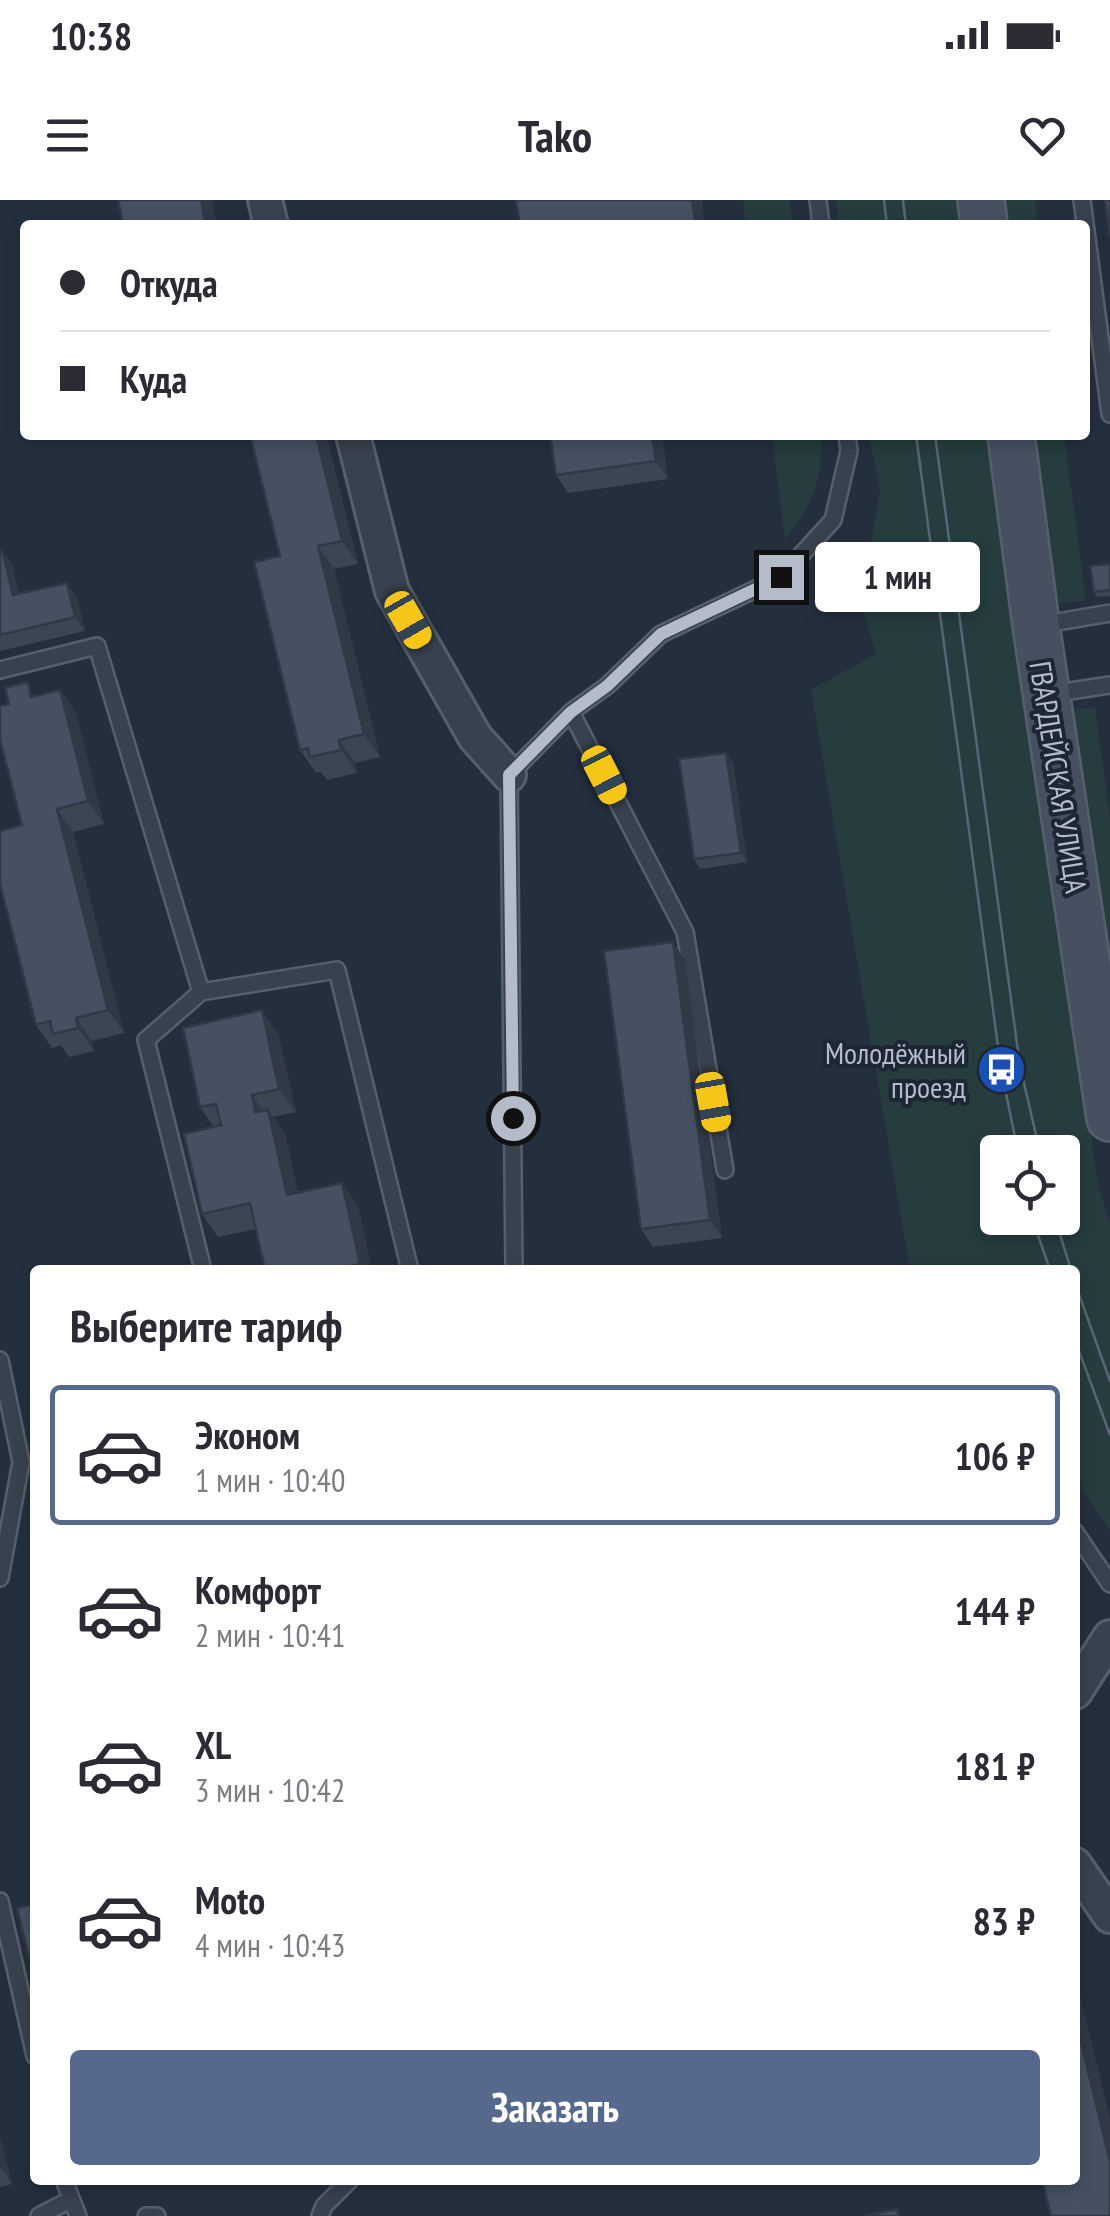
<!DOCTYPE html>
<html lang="ru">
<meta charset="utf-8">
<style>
body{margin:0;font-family:"PT Sans Narrow",sans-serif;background:#f7f7f7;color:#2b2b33;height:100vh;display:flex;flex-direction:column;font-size:38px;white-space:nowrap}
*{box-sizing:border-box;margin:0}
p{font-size:32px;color:#7c7c81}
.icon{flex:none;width:55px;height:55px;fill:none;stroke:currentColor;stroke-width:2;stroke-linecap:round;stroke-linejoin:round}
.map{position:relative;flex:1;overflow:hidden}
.drawer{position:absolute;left:30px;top:1065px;width:1050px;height:920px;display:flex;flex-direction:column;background:#fff;border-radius:10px;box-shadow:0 5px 15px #0003}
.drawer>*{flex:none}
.top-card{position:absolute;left:20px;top:20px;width:1070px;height:220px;border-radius:10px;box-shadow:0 5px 15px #0003;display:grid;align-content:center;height:220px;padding:0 40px;background:#fff}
.tools{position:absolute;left:980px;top:935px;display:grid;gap:20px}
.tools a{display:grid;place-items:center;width:100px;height:100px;border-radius:10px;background:#fff;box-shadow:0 5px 15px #0003;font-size:50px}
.end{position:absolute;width:45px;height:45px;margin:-22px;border:12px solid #b4bcc9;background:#111;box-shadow:0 0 0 5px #111}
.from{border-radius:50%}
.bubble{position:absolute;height:70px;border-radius:10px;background:#fff;box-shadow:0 5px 15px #0003;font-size:32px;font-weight:600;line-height:70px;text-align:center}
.car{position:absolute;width:30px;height:60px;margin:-30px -15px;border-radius:12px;box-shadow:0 0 8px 2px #0007;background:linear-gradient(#f5c518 24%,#345 0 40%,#f5c518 0 76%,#345 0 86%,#f5c518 0)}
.top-card b{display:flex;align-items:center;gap:35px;height:95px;font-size:38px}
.top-card b+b{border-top:2px solid #e1e1e2}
.top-card i{width:25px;height:25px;background:#2b2b33}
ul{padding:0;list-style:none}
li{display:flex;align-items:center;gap:30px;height:140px;margin:0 20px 15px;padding:0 20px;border:5px solid transparent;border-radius:10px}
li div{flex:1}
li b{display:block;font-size:38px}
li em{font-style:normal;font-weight:600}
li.active{border-color:#56698c}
li>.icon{width:90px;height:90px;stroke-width:1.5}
h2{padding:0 40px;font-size:45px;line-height:120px}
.button{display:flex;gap:20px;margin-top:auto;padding:20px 40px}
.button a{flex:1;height:115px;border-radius:10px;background:#56698c;color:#fff;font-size:40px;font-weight:600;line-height:115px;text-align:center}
.status{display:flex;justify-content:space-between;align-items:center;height:70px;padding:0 50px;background:#fff;direction:ltr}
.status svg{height:28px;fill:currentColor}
header{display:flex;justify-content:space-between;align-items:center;height:130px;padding:0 40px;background:#fff;font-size:45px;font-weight:600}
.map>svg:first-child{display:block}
.green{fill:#263c3f;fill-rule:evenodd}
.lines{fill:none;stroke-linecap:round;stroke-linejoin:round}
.lane-casing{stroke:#565f6c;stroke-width:20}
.street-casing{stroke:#565f6c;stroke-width:38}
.secondary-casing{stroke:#565f6c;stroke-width:50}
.lane{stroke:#38414e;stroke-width:15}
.street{stroke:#38414e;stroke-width:32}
.secondary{stroke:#465061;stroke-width:45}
.tram{stroke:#5a6575;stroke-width:2.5}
.wall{fill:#3b4654}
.shaded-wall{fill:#303945}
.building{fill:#455162;stroke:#303945;stroke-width:2.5}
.route{stroke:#b4bcc9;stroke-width:12}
.labels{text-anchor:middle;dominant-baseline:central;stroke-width:8;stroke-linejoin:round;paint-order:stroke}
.street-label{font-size:30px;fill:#b4bcc9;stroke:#1d2633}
.poi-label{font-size:30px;fill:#b4bcc9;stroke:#1d2633;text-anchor:end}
</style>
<div class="status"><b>10:38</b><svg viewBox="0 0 49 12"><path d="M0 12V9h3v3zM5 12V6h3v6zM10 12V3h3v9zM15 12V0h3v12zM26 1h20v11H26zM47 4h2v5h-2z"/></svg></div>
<header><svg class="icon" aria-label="menu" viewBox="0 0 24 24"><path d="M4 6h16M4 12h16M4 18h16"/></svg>Tako<svg class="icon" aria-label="heart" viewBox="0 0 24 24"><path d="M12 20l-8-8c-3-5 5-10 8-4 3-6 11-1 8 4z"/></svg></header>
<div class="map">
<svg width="1110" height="2016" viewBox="0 0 1110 2016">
<rect width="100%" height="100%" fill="#242f3e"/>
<path class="green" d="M743,0H790L793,25H746Z
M836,0H964L967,25H839Z
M999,0H1035L1038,25H1002Z
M772,235H820C825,273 811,311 785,339Z
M869,235H995L1098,987L1110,1023V1330L1084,1292L1075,1265V1070H910L811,490L876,454L861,403L880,289ZM998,952H1062V1018H998Z
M1030,235H1064L1086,401L1052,403Z
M1095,507L1110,619V807L1067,510Z"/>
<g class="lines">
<defs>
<path id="lane" d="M818,0L821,25
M1082,0L1110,214
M1040,425L1110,413
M0,470L97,446L201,792L337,770L410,1070
M1051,494L1110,485
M571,512L685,732L725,970
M201,792L146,840L203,1070
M514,1070L509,575L571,512L607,486L661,434L781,377L833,320L849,251L847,235
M0,1160L21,1262L0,1378
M1075,1332L1110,1384
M0,1701L35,1856
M64,1980L78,2016
M39,2016L70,2000
M146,2016H157
M320,2016L324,2006L350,1980"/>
<path id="street" d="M265,0L271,25
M353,235L392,391L475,537L509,575
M1075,1492L1110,1437
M1075,1665L1110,1716"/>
<path id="secondary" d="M981,0L984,25
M1011,235L1036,425L1110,918"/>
</defs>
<use href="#lane" class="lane-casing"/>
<use href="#street" class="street-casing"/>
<use href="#secondary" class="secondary-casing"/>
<use href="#lane" class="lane"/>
<use href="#street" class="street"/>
<use href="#secondary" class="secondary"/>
<path class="tram" d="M884,0L887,25
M903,0L906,25
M916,235L1001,869L1018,952
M935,235L1020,866L1040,952
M1032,1018L1050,1070
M1055,1018L1071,1070
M1075,1083L1110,1181
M1075,1140L1110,1235"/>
</g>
<path class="wall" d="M662,235L668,279L568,293L556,275Z
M327,238L358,364L334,369L380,557L355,563L357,573L327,580L321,572L316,573L300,550L280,356Z
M2,350L12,364L19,394L77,397L85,431L0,451V351Z
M1110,364V396L1097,397L1094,392Z
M60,490L76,513L104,624L73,632L124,833L92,841L94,851L69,857L61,845L52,848L36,825L22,625L37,495Z
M733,562L747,662L700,669L694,659Z
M685,760L722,1038L653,1047L641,1029Z
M278,833L296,912L273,917L285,933L298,993L342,983L358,1006L372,1070H265L256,1029L218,1037L202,1014L214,927L200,907Z
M0,1937L12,1984L0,1987Z"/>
<path class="shaded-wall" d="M201,0H212L217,25H206Z
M692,0H702L705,25H696Z
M316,235H325L327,238L358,364L342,341Z
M652,235H662L668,279L656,261Z
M318,346L334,369L380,557L364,534Z
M2,350L12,364L23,409L13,395Z
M67,383L77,397L85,431L75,417Z
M60,490L76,513L104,624L88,601Z
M339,540L355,563L357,573L341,550Z
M726,553L733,562L747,662L741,653Z
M57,609L73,632L124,833L108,810Z
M673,742L685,760L722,1038L710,1020Z
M262,810L278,833L296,912L279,889Z
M76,818L92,841L94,851L78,828Z
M252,895L268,918L255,912Z
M268,910L285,933L303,1018L287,995Z
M342,983L358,1006L372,1070H364L360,1064Z
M1075,1775L1110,1918V1961L1075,1818Z
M0,1937L12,1984L0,1967Z"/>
<path class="building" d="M118,0H201L206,25H123Z
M516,0H692L696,25H520Z
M1105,0H1110V36Z
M250,235H316L342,341L318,346L364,534L339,540L341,550L310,557L308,548L300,550L254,362L280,356Z
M550,235H652L656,261L556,275Z
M2,350L13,395L67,383L75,417L0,435V351Z
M1110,364V390L1094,392L1090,366Z
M28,482L31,497L60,490L88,601L57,609L108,810L76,818L78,828L53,834L50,821L36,825L0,684V631L22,625L0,540V506L9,504L5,488Z
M726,553L741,653L694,659L679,559Z
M673,742L710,1020L641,1029L604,751Z
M262,810L279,889L252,895L255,912L268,910L287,995L342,983L360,1064L332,1070H265L250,1003L202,1014L184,934L221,925L216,904L200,907L183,828Z
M35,1704V1757L29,1758L17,1708Z
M1075,1818L1110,1961V2016H1051L1042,1980H1075Z
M897,2009L899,2016H865Z"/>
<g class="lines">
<path class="route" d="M513,918L509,575L571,512L607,486L661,434L781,377"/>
</g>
<defs>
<symbol id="bus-disc" viewBox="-11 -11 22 22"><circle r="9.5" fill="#1a4fb4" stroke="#1d2633"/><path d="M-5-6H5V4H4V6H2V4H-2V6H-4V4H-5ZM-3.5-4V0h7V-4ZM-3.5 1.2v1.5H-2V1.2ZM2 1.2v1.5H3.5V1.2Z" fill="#fff"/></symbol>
</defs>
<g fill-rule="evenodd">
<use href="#bus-disc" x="974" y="842" width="55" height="55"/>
</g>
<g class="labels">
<g class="street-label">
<text transform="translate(1059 577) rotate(81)">ГВАРДЕЙСКАЯ УЛИЦА</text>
</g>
<g class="poi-label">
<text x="966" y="852">Молодёжный<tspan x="966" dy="34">проезд</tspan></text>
</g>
</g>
</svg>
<div class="tools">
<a><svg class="icon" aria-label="locate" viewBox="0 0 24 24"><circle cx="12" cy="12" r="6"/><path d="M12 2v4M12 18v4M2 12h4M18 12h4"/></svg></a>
</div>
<i class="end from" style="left:513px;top:918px"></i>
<i class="end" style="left:781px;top:377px"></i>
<div class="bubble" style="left:815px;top:342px;width:165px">1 мин</div>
<i class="car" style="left:408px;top:420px;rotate:150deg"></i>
<i class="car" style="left:604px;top:575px;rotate:153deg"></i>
<i class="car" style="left:713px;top:902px;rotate:170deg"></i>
<div class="top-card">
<b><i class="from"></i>Откуда</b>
<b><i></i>Куда</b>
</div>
<section class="drawer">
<h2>Выберите тариф</h2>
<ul>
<li class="active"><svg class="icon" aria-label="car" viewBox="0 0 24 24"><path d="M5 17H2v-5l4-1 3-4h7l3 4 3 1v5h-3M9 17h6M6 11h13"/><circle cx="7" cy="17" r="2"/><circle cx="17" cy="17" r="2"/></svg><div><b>Эконом</b><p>1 мин · 10:40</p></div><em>106 ₽</em></li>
<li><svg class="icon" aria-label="car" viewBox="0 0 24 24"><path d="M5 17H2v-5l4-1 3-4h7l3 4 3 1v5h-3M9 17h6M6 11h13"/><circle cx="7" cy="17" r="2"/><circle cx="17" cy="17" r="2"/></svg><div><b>Комфорт</b><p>2 мин · 10:41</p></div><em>144 ₽</em></li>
<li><svg class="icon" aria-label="car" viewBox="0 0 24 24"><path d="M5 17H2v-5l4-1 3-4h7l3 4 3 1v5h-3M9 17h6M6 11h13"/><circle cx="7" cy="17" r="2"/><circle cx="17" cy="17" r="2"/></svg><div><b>XL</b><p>3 мин · 10:42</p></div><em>181 ₽</em></li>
<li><svg class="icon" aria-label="car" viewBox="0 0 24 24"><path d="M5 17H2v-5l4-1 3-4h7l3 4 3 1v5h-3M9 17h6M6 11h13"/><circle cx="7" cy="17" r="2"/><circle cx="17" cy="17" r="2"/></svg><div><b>Moto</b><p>4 мин · 10:43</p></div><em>83 ₽</em></li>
</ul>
<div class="button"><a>Заказать</a></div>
</section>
</div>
